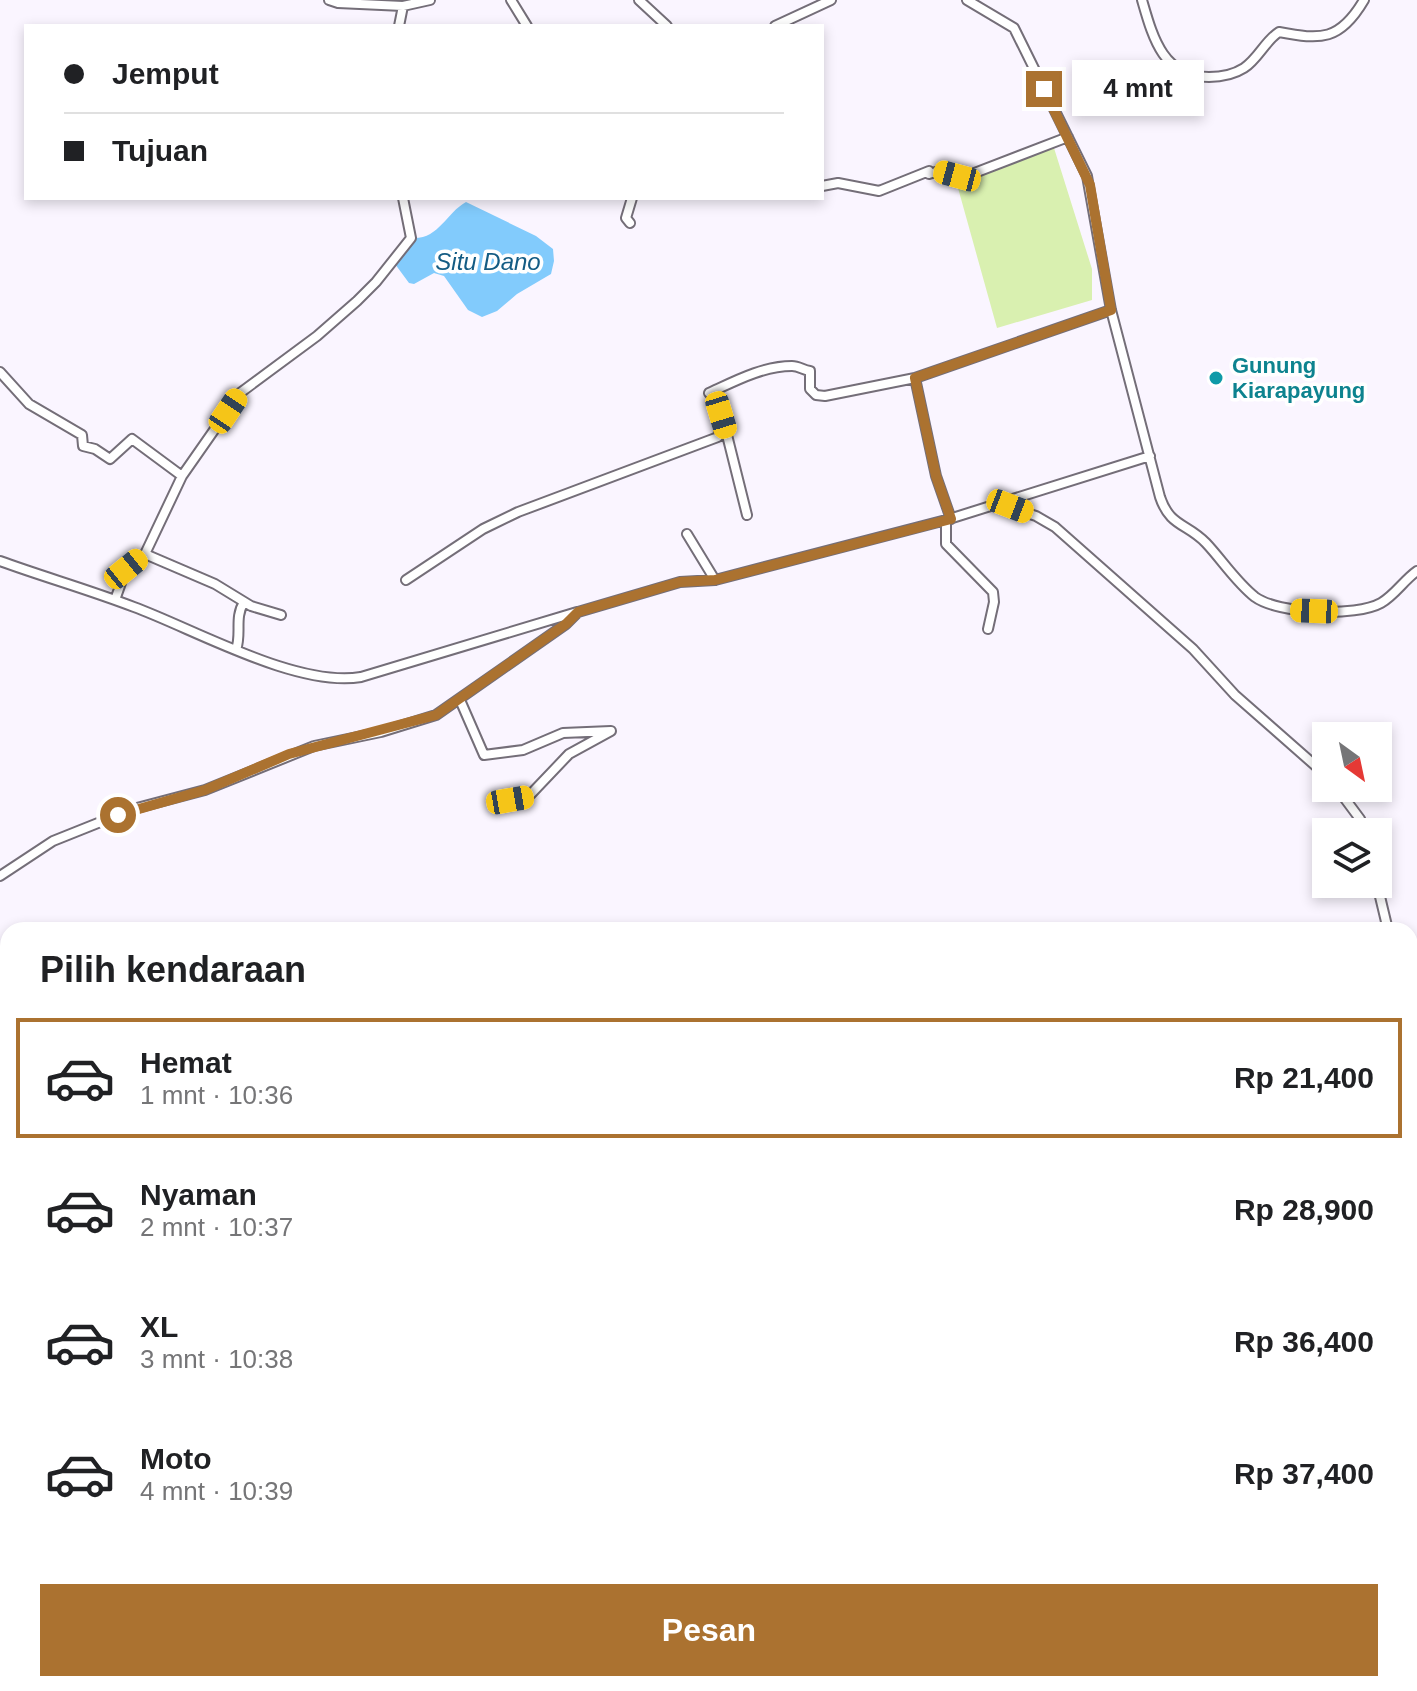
<!DOCTYPE html>
<html lang="id">
<meta charset="utf-8">
<style>
body{margin:0;font-family:Helvetica,sans-serif;background:#f2f2f2;color:#202124;height:100vh;display:flex;flex-direction:column;font-size:30px;white-space:nowrap}
*{box-sizing:border-box;margin:0}
p{font-size:26px;color:#757577}
.icon{flex:none;width:44px;height:44px;fill:none;stroke:currentColor;stroke-width:2;stroke-linecap:round;stroke-linejoin:round}
.map{position:relative;flex:1;overflow:hidden}
.sheet{position:absolute;left:0px;top:922px;width:1418px;height:770px;display:flex;flex-direction:column;background:#fff;border-radius:24px 24px 0 0;box-shadow:0 4px 12px #0003}
.sheet>*{flex:none}
.banner{position:absolute;left:24px;top:24px;width:800px;height:176px;border-radius:0px;box-shadow:0 4px 12px #0003;display:grid;align-content:center;height:176px;padding:0 40px;background:#fff}
.needle{width:52px;rotate:147deg}
.tools{position:absolute;left:1312px;top:722px;display:grid;gap:16px}
.tools a{display:grid;place-items:center;width:80px;height:80px;border-radius:0px;background:#fff;box-shadow:0 4px 12px #0003;font-size:40px}
.end{position:absolute;width:36px;height:36px;margin:-18px;border:10px solid #ab7230;background:#fff;box-shadow:0 0 0 4px #fff}
.from{border-radius:50%}
.bubble{position:absolute;height:56px;border-radius:0px;background:#fff;box-shadow:0 4px 12px #0003;font-size:26px;font-weight:600;line-height:56px;text-align:center}
.car{position:absolute;width:24px;height:48px;margin:-24px -12px;border-radius:10px;box-shadow:0 0 6px 2px #0007;background:linear-gradient(#f5c518 24%,#345 0 40%,#f5c518 0 76%,#345 0 86%,#f5c518 0)}
.banner b{display:flex;align-items:center;gap:28px;height:76px;font-size:30px}
.banner b+b{border-top:2px solid #e0e0e0}
.banner i{width:20px;height:20px;background:#202124}
ul{padding:0;list-style:none}
li{display:flex;align-items:center;gap:24px;height:120px;margin:0 16px 12px;padding:0 24px;border:4px solid transparent;border-radius:0px}
li div{flex:1}
li b{display:block;font-size:30px}
li em{font-style:normal;font-weight:600}
li.active{border-color:#ab7230}
li>.icon{width:72px;height:72px;stroke-width:1.5}
h2{padding:0 40px;font-size:36px;line-height:96px}
.button{display:flex;gap:16px;margin-top:auto;padding:16px 40px}
.button a{flex:1;height:92px;border-radius:0px;background:#ab7230;color:#fff;font-size:32px;font-weight:600;line-height:92px;text-align:center}
.map>svg:first-child{display:block}
.green{fill:#d9f0b0}
.water{fill:#82cbfc}
.lines{fill:none;stroke-linecap:round;stroke-linejoin:round}
.minor-casing{stroke:#746e78;stroke-width:12}
.minor{stroke:#fff;stroke-width:8}
.route{stroke:#ab7230;stroke-width:10}
.culture-dot{fill:#0f9aa8;stroke:#fff;stroke-width:3}
.labels{text-anchor:middle;dominant-baseline:central;stroke-width:7;stroke-linejoin:round;paint-order:stroke}
.culture-label{font-size:22px;font-weight:bold;fill:#0d838f;stroke:#fff;text-anchor:start}
.water-label{font-size:24px;font-style:italic;fill:#145c84;stroke:#fff}
</style>
<div class="map">
<svg width="1417" height="1691" viewBox="0 0 1417 1691">
<rect width="100%" height="100%" fill="#faf5ff"/>
<path class="green" d="M1054,148L1092,269V300L997,328L958,188L960,183Z
M1417,1432V1691H436L438,1684H1410V1433Z"/>
<path class="water" d="M466,202L536,236L553,249L554,261L551,274L517,294L497,311L482,317L468,310L444,276L434,273L414,284L409,283L395,264L413,238C439,239 446,213 466,202Z"/>
<g class="lines">
<defs>
<path id="minor" d="M329,0L338,3L403,6L430,0
M511,0L527,26
M639,0L667,26
M967,0L1014,28L1087,176L1111,310L1160,497C1170,527 1187,523 1206,543C1222,560 1236,582 1255,597C1278,614 1356,617 1381,603C1395,595 1404,580 1417,571
M1142,0C1153,38 1163,77 1209,77C1222,77 1233,75 1244,68C1258,59 1265,41 1279,32C1321,40 1340,41 1364,0
M399,26L403,6
M775,26L831,0
M822,186L838,183L879,191L929,171V174L939,171L964,177L1068,137
M630,223L626,218L632,198
M0,372L29,404L82,435L83,446L95,449L110,459L132,439L182,476
M915,378L936,476L951,519
M726,431L747,515
M999,504L1036,516L1055,527L1193,649L1235,695L1326,775
M946,520V544L993,592L994,602L988,629
M687,534L715,580
M145,554L215,584L251,606L281,615
M0,561C44,577 90,590 134,607C194,629 297,688 361,677L577,612
M406,580L483,529L518,512L718,437L719,432L726,431L716,398L709,393C735,381 763,366 792,366C799,366 803,370 810,371V389L816,395L825,396L915,378L1111,310
M115,600L126,569L145,554L182,476L240,393L317,336L357,301L376,282L411,238L403,198
M236,650C242,633 234,618 244,602
M460,700L484,755L523,750L563,733L611,731L569,754L529,796L493,803
M1337,788L1360,819L1365,832
M0,876L53,841L133,809L205,790L314,746L381,732L436,715L566,624L578,612L680,582L715,580L946,520L1150,456
M1377,884L1388,930
M1410,1002L1417,1028
M0,1582L8,1580
M909,1684L911,1691"/>
</defs>
<use href="#minor" class="minor-casing"/>
<use href="#minor" class="minor"/>
</g>
<g class="lines">
<path class="route" d="M118,815L205,790L289,754L436,715L566,624L578,612L680,582L715,580L951,519L936,476L915,378L1111,310L1090,185L1044,89"/>
</g>
<circle class="culture-dot" cx="1216" cy="378" r="8"/>
<g class="labels">
<g class="culture-label">
<text x="1232" y="365">Gunung<tspan x="1232" dy="25">Kiarapayung</tspan></text>
</g>
<g class="water-label">
<text x="488" y="261">Situ Dano</text>
</g>
</g>
</svg>
<div class="tools">
<a><svg class="needle" viewBox="-14 -14 28 28"><path d="M0-13l5 13h-10z" fill="#e53935"/><path d="M0 13l5-13h-10z" fill="#757577"/></svg></a>
<a><svg class="icon" aria-label="layers" viewBox="0 0 24 24"><path d="M12 4l9 5-9 5-9-5zM3 14l9 5 9-5"/></svg></a>
</div>
<i class="end from" style="left:118px;top:815px"></i>
<i class="end" style="left:1044px;top:89px"></i>
<div class="bubble" style="left:1072px;top:60px;width:132px">4 mnt</div>
<i class="car" style="left:957px;top:176px;rotate:285deg"></i>
<i class="car" style="left:228px;top:411px;rotate:34deg"></i>
<i class="car" style="left:721px;top:415px;rotate:163deg"></i>
<i class="car" style="left:1010px;top:506px;rotate:111deg"></i>
<i class="car" style="left:126px;top:569px;rotate:51deg"></i>
<i class="car" style="left:1314px;top:611px;rotate:272deg"></i>
<i class="car" style="left:510px;top:800px;rotate:80deg"></i>
<div class="banner">
<b><i class="from"></i>Jemput</b>
<b><i></i>Tujuan</b>
</div>
<section class="sheet">
<h2>Pilih kendaraan</h2>
<ul>
<li class="active"><svg class="icon" aria-label="car" viewBox="0 0 24 24"><path d="M5 17H2v-5l4-1 3-4h7l3 4 3 1v5h-3M9 17h6M6 11h13"/><circle cx="7" cy="17" r="2"/><circle cx="17" cy="17" r="2"/></svg><div><b>Hemat</b><p>1 mnt · 10:36</p></div><em>Rp 21,400</em></li>
<li><svg class="icon" aria-label="car" viewBox="0 0 24 24"><path d="M5 17H2v-5l4-1 3-4h7l3 4 3 1v5h-3M9 17h6M6 11h13"/><circle cx="7" cy="17" r="2"/><circle cx="17" cy="17" r="2"/></svg><div><b>Nyaman</b><p>2 mnt · 10:37</p></div><em>Rp 28,900</em></li>
<li><svg class="icon" aria-label="car" viewBox="0 0 24 24"><path d="M5 17H2v-5l4-1 3-4h7l3 4 3 1v5h-3M9 17h6M6 11h13"/><circle cx="7" cy="17" r="2"/><circle cx="17" cy="17" r="2"/></svg><div><b>XL</b><p>3 mnt · 10:38</p></div><em>Rp 36,400</em></li>
<li><svg class="icon" aria-label="car" viewBox="0 0 24 24"><path d="M5 17H2v-5l4-1 3-4h7l3 4 3 1v5h-3M9 17h6M6 11h13"/><circle cx="7" cy="17" r="2"/><circle cx="17" cy="17" r="2"/></svg><div><b>Moto</b><p>4 mnt · 10:39</p></div><em>Rp 37,400</em></li>
</ul>
<div class="button"><a>Pesan</a></div>
</section>
</div>
